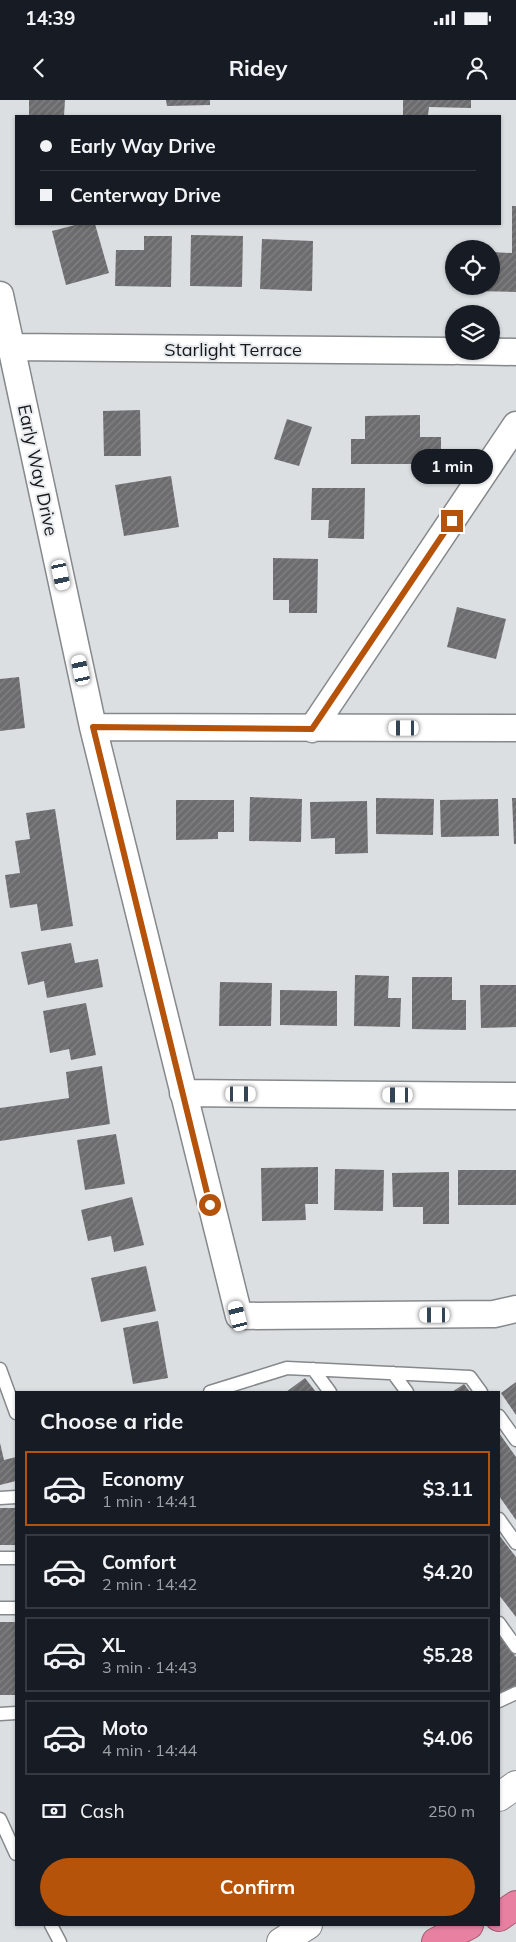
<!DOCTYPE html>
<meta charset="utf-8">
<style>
body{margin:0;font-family:Mulish,sans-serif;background:#20242c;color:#f1f3f6;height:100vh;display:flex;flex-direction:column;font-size:19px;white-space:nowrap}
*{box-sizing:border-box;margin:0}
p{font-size:16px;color:#9ea1a6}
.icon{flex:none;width:28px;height:28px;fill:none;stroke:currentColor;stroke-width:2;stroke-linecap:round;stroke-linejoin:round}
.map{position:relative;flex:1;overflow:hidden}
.panel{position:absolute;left:15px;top:1291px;width:485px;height:535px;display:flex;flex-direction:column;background:#171b24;border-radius:0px;box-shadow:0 1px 4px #0004}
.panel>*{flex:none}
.hud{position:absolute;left:15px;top:15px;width:486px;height:110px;border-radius:0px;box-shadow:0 1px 4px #0004;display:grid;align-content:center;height:110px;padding:0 25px;background:#171b24}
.buttons{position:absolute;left:445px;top:140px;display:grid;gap:10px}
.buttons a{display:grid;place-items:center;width:55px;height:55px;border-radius:50%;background:#171b24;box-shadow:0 1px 4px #0004;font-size:25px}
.end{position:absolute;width:22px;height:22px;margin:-11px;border:6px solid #b45309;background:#fff;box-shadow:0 0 0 2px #fff}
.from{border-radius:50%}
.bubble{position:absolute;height:35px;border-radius:18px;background:#171b24;box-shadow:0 1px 4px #0004;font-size:16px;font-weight:700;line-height:35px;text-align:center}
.car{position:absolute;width:15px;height:30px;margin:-15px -8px;border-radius:6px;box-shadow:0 0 4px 1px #0007;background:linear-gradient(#fff 24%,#345 0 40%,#fff 0 76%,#345 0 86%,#fff 0)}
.hud b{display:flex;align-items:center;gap:18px;height:48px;font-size:19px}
.hud b+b{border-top:1px solid #363941}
.hud i{width:12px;height:12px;background:#f1f3f6}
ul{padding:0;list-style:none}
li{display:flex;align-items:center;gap:15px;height:75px;margin:0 10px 8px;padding:0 15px;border:2px solid #363941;border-radius:0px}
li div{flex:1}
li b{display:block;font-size:19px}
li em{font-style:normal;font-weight:700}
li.on{border-color:#b45309}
li>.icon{width:45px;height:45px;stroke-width:1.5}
h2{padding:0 25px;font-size:22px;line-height:60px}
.pay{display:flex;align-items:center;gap:12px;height:55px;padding:0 25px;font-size:19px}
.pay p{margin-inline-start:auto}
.cta{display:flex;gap:10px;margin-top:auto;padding:10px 25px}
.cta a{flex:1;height:58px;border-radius:30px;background:#b45309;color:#fff;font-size:20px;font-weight:700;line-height:58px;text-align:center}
.status{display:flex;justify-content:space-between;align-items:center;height:35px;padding:0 25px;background:#171b24;direction:ltr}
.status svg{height:14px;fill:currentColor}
header{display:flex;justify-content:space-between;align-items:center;height:65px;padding:0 25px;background:#171b24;font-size:22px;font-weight:700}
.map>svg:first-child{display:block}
.building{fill:url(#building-hatch)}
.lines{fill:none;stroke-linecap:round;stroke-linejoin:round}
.lane-casing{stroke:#85898b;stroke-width:15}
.street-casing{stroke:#85898b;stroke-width:29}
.secondary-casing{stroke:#85898b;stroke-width:30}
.highway-casing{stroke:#9f5c71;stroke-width:30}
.lane{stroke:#fff;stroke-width:12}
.street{stroke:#fff;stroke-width:26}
.secondary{stroke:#fff;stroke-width:28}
.highway{stroke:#e881a1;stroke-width:28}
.route{stroke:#b45309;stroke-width:6}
.labels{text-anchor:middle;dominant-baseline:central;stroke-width:4;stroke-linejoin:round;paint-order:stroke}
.street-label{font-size:18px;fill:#171819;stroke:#e8ecef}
</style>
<div class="status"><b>14:39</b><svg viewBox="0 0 49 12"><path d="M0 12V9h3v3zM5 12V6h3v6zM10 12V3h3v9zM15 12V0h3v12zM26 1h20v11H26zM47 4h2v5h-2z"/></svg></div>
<header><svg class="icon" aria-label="back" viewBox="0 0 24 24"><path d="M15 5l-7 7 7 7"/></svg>Ridey<svg class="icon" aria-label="person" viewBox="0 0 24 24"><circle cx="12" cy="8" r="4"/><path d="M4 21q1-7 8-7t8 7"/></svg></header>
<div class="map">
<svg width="516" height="1842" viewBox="0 0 516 1842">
<defs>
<pattern id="building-hatch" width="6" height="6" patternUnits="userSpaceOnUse" patternTransform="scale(1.25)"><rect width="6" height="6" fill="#6c6b6e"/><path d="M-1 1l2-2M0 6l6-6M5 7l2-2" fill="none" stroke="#838385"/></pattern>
</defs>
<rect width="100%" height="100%" fill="#dbdfe1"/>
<path class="building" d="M29,0H65L64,16H29Z
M166,0H210V5L167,6Z
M403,0H471V8L429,7L428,15H403Z
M512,106H516V192L472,191V186H491V152L512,153Z
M79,124H95L109,173L66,185L52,131Z
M191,135L243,136L242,187L190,186Z
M144,136H172L171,187L115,186L116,150H144Z
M262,139L313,141L312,191L260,189Z
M140,310L141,356H104L103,311Z
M420,315V337H441V364H351V339H365V316Z
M287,319L312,327L299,366L274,359Z
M171,376L179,427L124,436L115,385Z
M312,388H365L364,439L328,438L329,420H311Z
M273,458L318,459L317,513H289V500H273Z
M457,507L506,519L496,559L447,547Z
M19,577L25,628L0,631V579Z
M250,697L302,699L301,742L249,741Z
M376,698L434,699L433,735L376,734Z
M512,698H516V744H514Z
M498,699L499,736L441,737L440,700Z
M176,700H234V732H218V739L176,740Z
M367,701L368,753L335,754V738L311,739L310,702Z
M55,709L73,826L41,831L37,804L10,808L5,775L20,773L15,741L30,739L26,713Z
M71,843L75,863L98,859L103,887L47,898L44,881L28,885L21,852Z
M355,875L389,876L388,898H401L400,927L354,926Z
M412,877H452V900H466V930L412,929Z
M220,882L272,883L271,926H219Z
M480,885H516V927L481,928Z
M280,890L337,891V926L280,925Z
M86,903L96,955L71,960L69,949L50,953L43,911Z
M102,966L110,1024L0,1041V1008L69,998L66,972Z
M116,1034L125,1084L85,1090L77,1040Z
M318,1067V1104H305L306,1120L262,1121L261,1068Z
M335,1069L384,1070L383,1111L334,1110Z
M458,1070H516V1105H458Z
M449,1072V1124H423V1107H393L392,1073Z
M132,1097L144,1145L114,1152L111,1136L88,1141L81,1110Z
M146,1166L156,1211L101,1222L91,1178Z
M158,1221L168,1278L133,1284L123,1228Z
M305,1278L316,1292H286Z
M516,1282V1315L501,1293Z
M464,1284L470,1292H452Z
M499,1333L516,1357V1420L499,1396Z
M0,1343L4,1360L16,1357V1381L0,1385Z
M0,1408H16V1445H0Z
M499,1435L516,1457V1517L499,1495Z
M0,1522H16V1595H0Z
M499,1535L516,1557V1586L500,1597L499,1595Z"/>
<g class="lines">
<defs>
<path id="lane" d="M0,1269L16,1313
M313,1269L330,1292
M393,1273L407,1292
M210,1292L287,1268L470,1277L481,1292
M499,1316L516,1340
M0,1398L16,1397
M499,1419L516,1443
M0,1458H16
M0,1508H16
M499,1523L516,1547
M499,1601L516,1593
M0,1614L16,1613
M0,1719L16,1754
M51,1825L60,1842"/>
<path id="street" d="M0,195L93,627L239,1216L494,1214L516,1209
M12,247L454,251
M460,251L516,252
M93,627L516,628
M312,629L516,325
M183,993L516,996"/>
<path id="secondary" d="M499,1697L516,1685
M281,1842L308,1825"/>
<path id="highway" d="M499,1817L516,1805
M436,1842L469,1825"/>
</defs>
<use href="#lane" class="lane-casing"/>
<use href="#street" class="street-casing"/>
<use href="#secondary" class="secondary-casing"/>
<use href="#highway" class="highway-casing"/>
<use href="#lane" class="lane"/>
<use href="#street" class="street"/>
<use href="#secondary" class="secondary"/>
<use href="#highway" class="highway"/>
</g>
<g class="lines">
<path class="route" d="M210,1105L93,627L312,629L452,421"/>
</g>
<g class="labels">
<g class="street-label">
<text x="233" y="249">Starlight Terrace</text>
<text transform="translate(38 370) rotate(78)">Early Way Drive</text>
</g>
</g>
</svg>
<div class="buttons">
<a><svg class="icon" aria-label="locate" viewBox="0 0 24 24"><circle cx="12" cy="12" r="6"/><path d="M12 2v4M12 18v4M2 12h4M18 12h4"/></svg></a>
<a><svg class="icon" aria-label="layers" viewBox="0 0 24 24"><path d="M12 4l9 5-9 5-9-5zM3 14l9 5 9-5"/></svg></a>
</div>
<i class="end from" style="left:210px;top:1105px"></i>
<i class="end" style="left:452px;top:421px"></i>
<div class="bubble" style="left:411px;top:349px;width:82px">1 min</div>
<i class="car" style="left:61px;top:475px;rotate:168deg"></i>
<i class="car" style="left:81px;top:570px;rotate:348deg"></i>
<i class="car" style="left:404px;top:628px;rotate:270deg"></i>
<i class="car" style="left:241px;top:994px;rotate:90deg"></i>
<i class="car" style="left:398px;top:995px;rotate:270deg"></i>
<i class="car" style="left:435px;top:1215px;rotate:270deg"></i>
<i class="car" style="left:238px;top:1216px;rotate:346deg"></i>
<div class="hud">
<b><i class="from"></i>Early Way Drive</b>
<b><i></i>Centerway Drive</b>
</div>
<section class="panel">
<h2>Choose a ride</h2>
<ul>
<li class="on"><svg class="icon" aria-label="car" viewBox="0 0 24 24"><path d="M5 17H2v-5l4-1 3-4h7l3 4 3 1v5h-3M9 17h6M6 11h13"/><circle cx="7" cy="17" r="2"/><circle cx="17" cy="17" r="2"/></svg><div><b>Economy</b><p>1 min · 14:41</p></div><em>$3.11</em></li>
<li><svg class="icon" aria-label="car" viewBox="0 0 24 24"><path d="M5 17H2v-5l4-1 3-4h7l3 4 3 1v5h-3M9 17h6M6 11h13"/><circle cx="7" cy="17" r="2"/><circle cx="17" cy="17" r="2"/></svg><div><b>Comfort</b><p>2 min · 14:42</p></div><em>$4.20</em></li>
<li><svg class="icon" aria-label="car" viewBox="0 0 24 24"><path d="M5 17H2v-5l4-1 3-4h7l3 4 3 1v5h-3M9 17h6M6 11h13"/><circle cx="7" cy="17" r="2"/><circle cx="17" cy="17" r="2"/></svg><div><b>XL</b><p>3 min · 14:43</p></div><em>$5.28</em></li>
<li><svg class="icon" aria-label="car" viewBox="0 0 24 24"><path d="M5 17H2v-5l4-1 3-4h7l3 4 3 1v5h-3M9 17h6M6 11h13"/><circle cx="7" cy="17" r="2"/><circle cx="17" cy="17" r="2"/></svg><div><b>Moto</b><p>4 min · 14:44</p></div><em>$4.06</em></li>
</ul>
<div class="pay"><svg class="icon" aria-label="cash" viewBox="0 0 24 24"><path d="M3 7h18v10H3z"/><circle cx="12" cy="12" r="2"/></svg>Cash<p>250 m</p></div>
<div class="cta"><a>Confirm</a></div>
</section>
</div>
